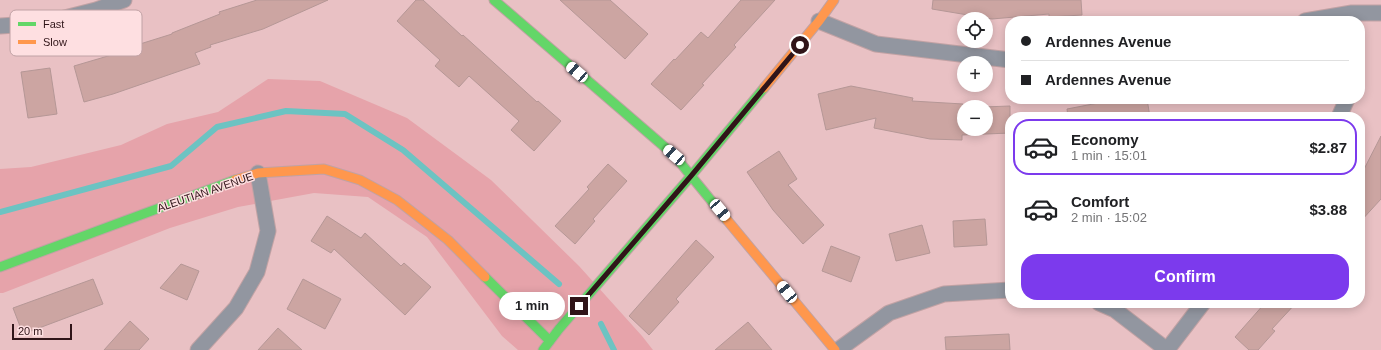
<!DOCTYPE html>
<meta charset="utf-8">
<style>
body{margin:0;font-family:Helvetica,sans-serif;background:#f2f2f2;color:#202124;height:100vh;display:flex;flex-direction:column;font-size:15px;white-space:nowrap}
*{box-sizing:border-box;margin:0}
p{font-size:13px;color:#757577}
.icon{flex:none;width:22px;height:22px;fill:none;stroke:currentColor;stroke-width:2;stroke-linecap:round;stroke-linejoin:round}
.map{position:relative;flex:1;overflow:hidden}
.details{position:absolute;left:1005px;top:112px;width:360px;height:196px;display:flex;flex-direction:column;background:#fff;border-radius:16px;box-shadow:0 2px 10px #0003}
.details>*{flex:none}
.banner{position:absolute;left:1005px;top:16px;width:360px;height:88px;border-radius:16px;box-shadow:0 2px 10px #0003;display:grid;align-content:center;height:88px;padding:0 16px;background:#fff}
.fabs{position:absolute;left:957px;top:12px;display:grid;gap:8px}
.fabs a{display:grid;place-items:center;width:36px;height:36px;border-radius:50%;background:#fff;box-shadow:0 2px 10px #0003;font-size:20px}
.scale{position:absolute;left:12px;bottom:10px;width:60px;box-sizing:border-box;padding-left:4px;border:2px solid #301519;border-top:0;font-size:11px;line-height:14px;white-space:nowrap;color:#301519;-webkit-text-stroke:3px #fedfe1;paint-order:stroke}
.end{position:absolute;width:18px;height:18px;margin:-9px;border:5px solid #301519;background:#fff;box-shadow:0 0 0 2px #fff}
.from{border-radius:50%}
.bubble{position:absolute;height:28px;border-radius:14px;background:#fff;box-shadow:0 2px 10px #0003;font-size:13px;font-weight:700;line-height:28px;text-align:center}
.car{position:absolute;width:12px;height:24px;margin:-12px -6px;border-radius:5px;box-shadow:0 0 3px 1px #0007;background:linear-gradient(#fff 24%,#345 0 40%,#fff 0 76%,#345 0 86%,#fff 0)}
.banner b{display:flex;align-items:center;gap:14px;height:38px;font-size:15px}
.banner b+b{border-top:1px solid #e0e0e0}
.banner i{width:10px;height:10px;background:#202124}
ul{padding:7px 0 0;list-style:none}
li{display:flex;align-items:center;gap:12px;height:56px;margin:0 8px 6px;padding:0 8px;border:2px solid transparent;border-radius:16px}
li div{flex:1}
li b{display:block;font-size:15px}
li em{font-style:normal;font-weight:700}
li.on{border-color:#7c3aed}
li>.icon{width:36px;height:36px;stroke-width:1.5}
.action{display:flex;gap:8px;margin-top:auto;padding:8px 16px}
.action a{flex:1;height:46px;border-radius:16px;background:#7c3aed;color:#fff;font-size:16px;font-weight:700;line-height:46px;text-align:center}
.map>svg:first-child{display:block}
.green{fill:#e6a3aa}
.lines{fill:none;stroke-linecap:round;stroke-linejoin:round}
.stream{stroke:#6cc3c2;stroke-width:6}
.building{fill:#cca5a2;stroke:#b59796}
.street-casing{stroke:#c1a2a4;stroke-width:17}
.fast-casing{stroke:#c1a2a4;stroke-width:11}
.slow-casing{stroke:#c1a2a4;stroke-width:11}
.street{stroke:#9296a0;stroke-width:15}
.fast{stroke:#63d668;stroke-width:9}
.slow{stroke:#ff974d;stroke-width:9}
.route{stroke:#301519;stroke-width:5}
.labels{text-anchor:middle;dominant-baseline:central;stroke-width:3;stroke-linejoin:round;paint-order:stroke}
.street-label{font-size:11px;fill:#301519;stroke:#fedfe1}
.key{fill:#fedfe1;stroke:#c0a2a5;stroke-width:1}
.key-label{font-size:11px;fill:#301519}
</style>
<div class="map">
<svg width="1381" height="350" viewBox="0 0 1381 350">
<rect width="100%" height="100%" fill="#e9c1c4"/>
<path class="green" d="M268,79L320,81L407,118L491,180L579,266L642,336L653,350H518L502,336L427,237L368,197L314,193L238,207L170,228L3,293H0V169L31,167L121,145L167,124L218,112Z"/>
<g class="lines">
<path class="stream" d="M0,212L171,166L217,127L286,111L345,114L403,150L559,284
M601,324L614,350"/>
</g>
<path class="building" d="M257,0H328L263,29L210,45L211,47L195,53L200,64L113,94L84,102L74,66L125,51L124,49L172,34V33L220,14L219,12Z
M416,0H423L462,36L463,35L537,102L538,101L561,121L534,151L511,130L519,121L469,76L459,87L435,66L440,60L397,21Z
M560,0H610L648,34L625,59Z
M741,0H775L734,45L736,47L702,84L704,85L681,110L651,84L674,59L675,60L701,32L708,38Z
M933,0H1081L1082,15L1049,17V14L992,19L932,9Z
M50,68L57,114L28,118L21,72Z
M851,86L913,98L912,101L963,104L964,129H986V107H983L1010,106V133L962,135V140L930,139L874,128L876,118L826,130L818,94Z
M1119,99H1147L1150,117H1068L1067,109Z
M1381,136V199L1360,222V177Z
M779,151L797,179L788,185L824,225L803,244L773,210L747,172Z
M608,164L627,181L593,219L595,221L575,244L555,226L589,189L587,187Z
M327,216L361,238L365,233L401,266L404,263L431,287L405,315L334,249L331,253L311,241Z
M985,219L987,245L954,247L953,221Z
M922,225L930,253L896,261L889,234Z
M696,240L714,257L676,299L679,302L649,335L629,316Z
M831,246L860,257L851,282L822,271Z
M181,264L199,271L187,300L160,288Z
M93,279L103,304L23,334L13,308Z
M303,279L341,299L325,329L287,309Z
M1265,303H1296L1272,329L1275,331L1258,350H1249L1235,337Z
M130,321L149,339L139,350H104Z
M748,322L772,350H715Z
M278,328L302,350H258Z
M1009,334L1010,350H946L945,337Z"/>
<g class="lines">
<defs>
<path id="street" d="M819,21L876,44L1010,60
M1305,21L1352,13H1381
M0,26L45,23L96,10L124,0
M1339,117L1347,99
M1099,303L1115,310L1167,350
M198,350L236,308L257,272L268,231L258,173
M838,350L889,313L944,294L1010,290
M1167,350L1203,303"/>
<path id="fast" d="M494,0L674,155L727,220
M0,267L235,180
M485,277L550,341
M543,350L559,329L691,176L764,88"/>
<path id="slow" d="M764,88L819,21L834,0
M235,180L258,173L324,169L360,180L397,200L448,240L485,277
M727,220L835,350"/>
</defs>
<use href="#street" class="street-casing"/>
<use href="#fast" class="fast-casing"/>
<use href="#slow" class="slow-casing"/>
<use href="#street" class="street"/>
<use href="#fast" class="fast"/>
<use href="#slow" class="slow"/>
</g>
<g class="lines">
<path class="route" d="M579,306L691,176L800,45"/>
</g>
<g class="labels">
<g class="street-label">
<text transform="translate(205 192) rotate(-19)">ALEUTIAN AVENUE</text>
</g>
</g>
<rect x="10" y="10" width="132" height="46" rx="6" class="key"/>
<rect x="18" y="22" width="18" height="4" fill="#63d668"/>
<rect x="18" y="40" width="18" height="4" fill="#ff974d"/>
<g class="key-label">
<text x="43" y="28">Fast</text>
<text x="43" y="46">Slow</text>
</g>
</svg>
<div class="fabs">
<a><svg class="icon" aria-label="locate" viewBox="0 0 24 24"><circle cx="12" cy="12" r="6"/><path d="M12 2v4M12 18v4M2 12h4M18 12h4"/></svg></a>
<a>+</a>
<a>−</a>
</div>
<div class="scale">20 m</div>
<i class="end from" style="left:800px;top:45px"></i>
<i class="end" style="left:579px;top:306px"></i>
<div class="bubble" style="left:499px;top:292px;width:66px">1 min</div>
<i class="car" style="left:577px;top:72px;rotate:311deg"></i>
<i class="car" style="left:674px;top:155px;rotate:311deg"></i>
<i class="car" style="left:720px;top:210px;rotate:140deg"></i>
<i class="car" style="left:787px;top:292px;rotate:321deg"></i>
<div class="banner">
<b><i class="from"></i>Ardennes Avenue</b>
<b><i></i>Ardennes Avenue</b>
</div>
<section class="details">
<ul>
<li class="on"><svg class="icon" aria-label="car" viewBox="0 0 24 24"><path d="M5 17H2v-5l4-1 3-4h7l3 4 3 1v5h-3M9 17h6M6 11h13"/><circle cx="7" cy="17" r="2"/><circle cx="17" cy="17" r="2"/></svg><div><b>Economy</b><p>1 min · 15:01</p></div><em>$2.87</em></li>
<li><svg class="icon" aria-label="car" viewBox="0 0 24 24"><path d="M5 17H2v-5l4-1 3-4h7l3 4 3 1v5h-3M9 17h6M6 11h13"/><circle cx="7" cy="17" r="2"/><circle cx="17" cy="17" r="2"/></svg><div><b>Comfort</b><p>2 min · 15:02</p></div><em>$3.88</em></li>
</ul>
<div class="action"><a>Confirm</a></div>
</section>
</div>
